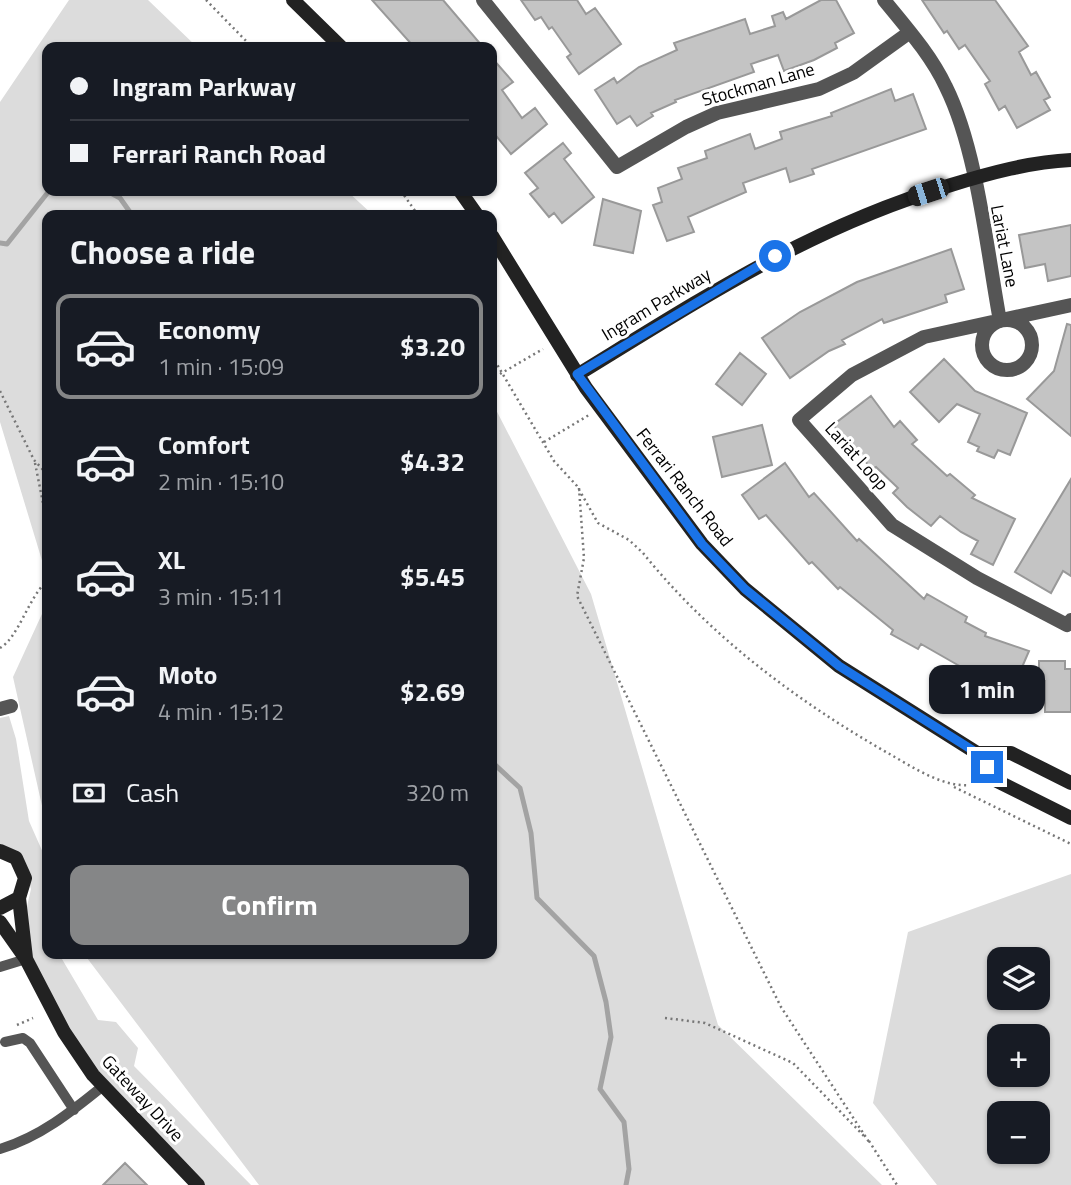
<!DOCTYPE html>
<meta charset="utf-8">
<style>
body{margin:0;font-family:"Titillium Web",sans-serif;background:#20242c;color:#f1f3f6;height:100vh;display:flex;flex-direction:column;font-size:26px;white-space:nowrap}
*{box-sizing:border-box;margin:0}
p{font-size:23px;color:#9ea1a6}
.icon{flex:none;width:38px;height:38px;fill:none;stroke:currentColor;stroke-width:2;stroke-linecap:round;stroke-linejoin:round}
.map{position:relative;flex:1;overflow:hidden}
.side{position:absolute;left:42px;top:210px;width:455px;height:749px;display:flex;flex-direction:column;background:#171b24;border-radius:14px;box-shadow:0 2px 5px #0004}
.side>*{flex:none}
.banner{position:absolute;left:42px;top:42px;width:455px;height:154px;border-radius:14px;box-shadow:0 2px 5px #0004;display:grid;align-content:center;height:154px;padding:0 28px;background:#171b24}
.tools{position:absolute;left:987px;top:947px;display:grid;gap:14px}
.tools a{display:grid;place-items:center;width:63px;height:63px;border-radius:14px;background:#171b24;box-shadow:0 2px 5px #0004;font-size:35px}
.end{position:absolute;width:32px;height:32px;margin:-16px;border:9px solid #1a73e8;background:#fff;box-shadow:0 0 0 4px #fff}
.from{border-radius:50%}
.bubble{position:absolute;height:49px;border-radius:14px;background:#171b24;box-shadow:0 2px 5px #0004;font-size:23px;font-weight:700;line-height:49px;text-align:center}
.car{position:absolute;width:21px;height:42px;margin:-21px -10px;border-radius:9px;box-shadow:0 0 5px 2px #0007;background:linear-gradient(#222 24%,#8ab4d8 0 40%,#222 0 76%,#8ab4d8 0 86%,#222 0)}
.banner b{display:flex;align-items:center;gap:24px;height:66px;font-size:26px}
.banner b+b{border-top:2px solid #363941}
.banner i{width:18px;height:18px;background:#f1f3f6}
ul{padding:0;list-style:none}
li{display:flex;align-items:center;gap:21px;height:105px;margin:0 14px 10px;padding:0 14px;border:4px solid transparent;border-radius:14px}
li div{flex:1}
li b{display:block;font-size:26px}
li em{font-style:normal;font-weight:700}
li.on{border-color:#858687}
li>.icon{width:63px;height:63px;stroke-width:1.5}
h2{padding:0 28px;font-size:32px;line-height:84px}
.pay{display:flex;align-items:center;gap:18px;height:77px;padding:0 28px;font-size:26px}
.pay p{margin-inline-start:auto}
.cta{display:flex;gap:14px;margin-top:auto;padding:14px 28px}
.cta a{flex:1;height:80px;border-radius:14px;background:#858687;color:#fff;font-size:28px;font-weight:700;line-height:80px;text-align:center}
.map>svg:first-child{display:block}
.green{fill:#dcdcdc;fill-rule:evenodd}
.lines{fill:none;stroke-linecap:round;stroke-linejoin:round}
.stream{stroke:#a3a3a3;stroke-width:5}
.building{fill:#c4c4c4;stroke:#999;stroke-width:2}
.path{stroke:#777;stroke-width:2.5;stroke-dasharray:2 3.5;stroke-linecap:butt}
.lane{stroke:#555;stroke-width:10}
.street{stroke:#555;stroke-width:14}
.secondary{stroke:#222;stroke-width:14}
.route{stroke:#1a73e8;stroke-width:9}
.labels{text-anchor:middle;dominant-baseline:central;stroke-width:6;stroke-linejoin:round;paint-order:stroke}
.street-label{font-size:18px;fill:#000;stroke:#fff}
</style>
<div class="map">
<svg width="1071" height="1185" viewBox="0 0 1071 1185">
<rect width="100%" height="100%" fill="#fff"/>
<path class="green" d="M69,0H148L197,47H47V191H347L373,215H47V577L0,422V102Z
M492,402L591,594L718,1025L882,1185H259L84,954H492Z
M47,603V828L13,677Z
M9,716L16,739L29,821L44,855L47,954H59L98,1020L116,1022L138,1048L134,1066L251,1185H203L105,1082L52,1004L20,937L31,889L21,855L0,844V718Z
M1071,874V1185H937L873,1103L908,932ZM999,959H1038V998H999ZM1038,1036V1074H999V1036ZM1038,1113V1152H999V1113Z"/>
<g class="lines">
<path class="stream" d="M107,191L120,198L132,215
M0,243L7,244L49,191
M492,762L520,788L531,833L537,898L594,956L606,1002L611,1037L600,1089L624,1122L629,1169L626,1185"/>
</g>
<path class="building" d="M372,0H443L483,47H414Z
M521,0H577L586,14L595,8L621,44L579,74L567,57L571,54L552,27L549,29L541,17L535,20Z
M821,0H836L854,33L835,43L837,48L814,60L784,71L778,55L751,64L754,72L675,100L676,102L651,113L653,116L637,126L630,116L617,124L595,90L614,78L617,83L639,67L677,50L674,43L745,19L750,34L775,26L772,16L783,12L786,19Z
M922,0H995L1028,46L1019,52L1031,75L1036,72L1050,97L1044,100L1050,110L1017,128L1005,106L999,110L985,84L990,81L965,45L959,49L947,31L944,33Z
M492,58L513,82L502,90L522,118L535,108L547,124L511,154L492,131Z
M891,89L895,101L913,94L926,129L812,169L814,174L790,182L786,168L743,183L746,192L688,217L694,232L667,241L653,205L662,202L658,188L682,179L678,168L707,158L705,151L750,134L755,149L782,139L780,132L832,116L831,113Z
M563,143L571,153L564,159L594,197L562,223L554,213L549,217L530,194L538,188L525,173Z
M603,199L641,211L633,253L594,245Z
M1071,225V276L1048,281L1045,264L1025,268L1019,235Z
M951,249L964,289L945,295L947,302L884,323L882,319L842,340L845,344L829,351L790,378L762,338L800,312L857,282Z
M1067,324L1071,325V436L1027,399L1054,371Z
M740,353L766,374L742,405L716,384Z
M944,359L975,391L1027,413L1010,455L998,450L994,458L977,451L979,447L968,442L980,414L957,404L939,422L910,392Z
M871,396L894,427L900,421L917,440L912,444L947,476L950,474L975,495L972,498L1015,519L993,565L971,554L978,541L961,532L940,516L931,526L907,507L893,493L898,488L876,467L872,469L833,425Z
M762,425L772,465L722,477L713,437Z
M785,463L809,497L814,493L857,541L859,539L924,599L927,594L967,617L965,622L986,633L985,636L1029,651L1010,695L975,679L977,676L921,644L918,649L891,634L893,630L840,587L838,589L812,562L809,564L766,515L759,519L742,495Z
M1071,479V576L1063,571L1051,593L1015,572Z
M1039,661H1065V669H1071V712H1045V681H1039Z
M125,1163L147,1185H103Z"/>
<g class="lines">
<path class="path" d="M206,0L252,47
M401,191L418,215
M492,356L554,461L577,486L598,523L629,540L643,553C710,636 794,699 886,752C915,768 946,791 979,784
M500,374L543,349
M0,391L34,460L47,474
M544,442L589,415
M35,463L47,523
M579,488L584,558L577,596L781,1007L869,1142
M0,648C19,637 28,598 47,581
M954,787L1071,844
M665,1018L705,1023L793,1063L864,1136
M17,1025L33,1018
M869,1141L897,1185"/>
<path class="lane" d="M0,967L26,959
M5,1042L23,1038L30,1043L74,1110
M0,1149C40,1137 71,1112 103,1086"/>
<path class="street" d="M483,0L617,167L686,127L717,113L819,89L853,73L910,32
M884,0C906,27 931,55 946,87C977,149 987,251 1000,321
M1071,305L924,337L852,375L799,420L892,525L977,578L1067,625L1071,620
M982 345a25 25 0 1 1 50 0a25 25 0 1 1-50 0Z
M0,709L11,706"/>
<path class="secondary" d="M293,0L341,47
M460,191L477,215
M492,236L586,388L702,544L745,589L839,666L977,753L997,781L1071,818
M577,375C701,299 810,227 951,185C990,173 1030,162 1071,160
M977,753H1011L1071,783
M0,851L16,858L25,878L19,898L0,908
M19,898L26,958
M0,922L26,959L64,1032L93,1075L198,1185"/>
</g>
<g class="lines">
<path class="route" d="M775,256L577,374L702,544L745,589L839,666L977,753L987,767"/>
</g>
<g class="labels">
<g class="street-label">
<text transform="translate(758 84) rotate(-16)">Stockman Lane</text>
<text transform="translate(1005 246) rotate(79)">Lariat Lane</text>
<text transform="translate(656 304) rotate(-31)">Ingram Parkway</text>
<text transform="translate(857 456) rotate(48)">Lariat Loop</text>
<text transform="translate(685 487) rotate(52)">Ferrari Ranch Road</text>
<text transform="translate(143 1098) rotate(47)">Gateway Drive</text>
</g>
</g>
</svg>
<div class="tools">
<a><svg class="icon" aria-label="layers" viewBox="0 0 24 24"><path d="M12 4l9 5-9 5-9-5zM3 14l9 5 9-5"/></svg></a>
<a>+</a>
<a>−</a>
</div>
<i class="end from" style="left:775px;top:256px"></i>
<i class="end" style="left:987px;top:767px"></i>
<div class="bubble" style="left:929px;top:665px;width:116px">1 min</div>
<i class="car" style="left:928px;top:192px;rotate:252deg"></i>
<div class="banner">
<b><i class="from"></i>Ingram Parkway</b>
<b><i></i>Ferrari Ranch Road</b>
</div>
<section class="side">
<h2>Choose a ride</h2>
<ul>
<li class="on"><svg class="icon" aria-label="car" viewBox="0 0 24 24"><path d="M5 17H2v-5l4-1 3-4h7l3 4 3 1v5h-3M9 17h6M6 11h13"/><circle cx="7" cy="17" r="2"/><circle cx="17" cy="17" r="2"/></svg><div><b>Economy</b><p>1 min · 15:09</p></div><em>$3.20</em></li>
<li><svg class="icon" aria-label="car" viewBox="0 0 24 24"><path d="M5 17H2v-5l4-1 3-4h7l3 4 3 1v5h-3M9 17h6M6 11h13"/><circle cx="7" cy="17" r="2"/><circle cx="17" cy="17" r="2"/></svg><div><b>Comfort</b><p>2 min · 15:10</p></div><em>$4.32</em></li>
<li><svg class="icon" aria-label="car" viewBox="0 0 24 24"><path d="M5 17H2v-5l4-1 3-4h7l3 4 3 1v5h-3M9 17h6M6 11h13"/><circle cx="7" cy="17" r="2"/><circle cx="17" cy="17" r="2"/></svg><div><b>XL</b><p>3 min · 15:11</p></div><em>$5.45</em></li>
<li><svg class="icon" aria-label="car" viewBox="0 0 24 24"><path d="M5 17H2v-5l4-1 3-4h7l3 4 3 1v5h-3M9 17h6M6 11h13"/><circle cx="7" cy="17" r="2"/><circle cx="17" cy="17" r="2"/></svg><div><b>Moto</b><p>4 min · 15:12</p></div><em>$2.69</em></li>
</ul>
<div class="pay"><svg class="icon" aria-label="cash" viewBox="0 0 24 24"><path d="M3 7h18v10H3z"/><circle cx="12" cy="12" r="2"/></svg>Cash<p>320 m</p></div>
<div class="cta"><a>Confirm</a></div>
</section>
</div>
